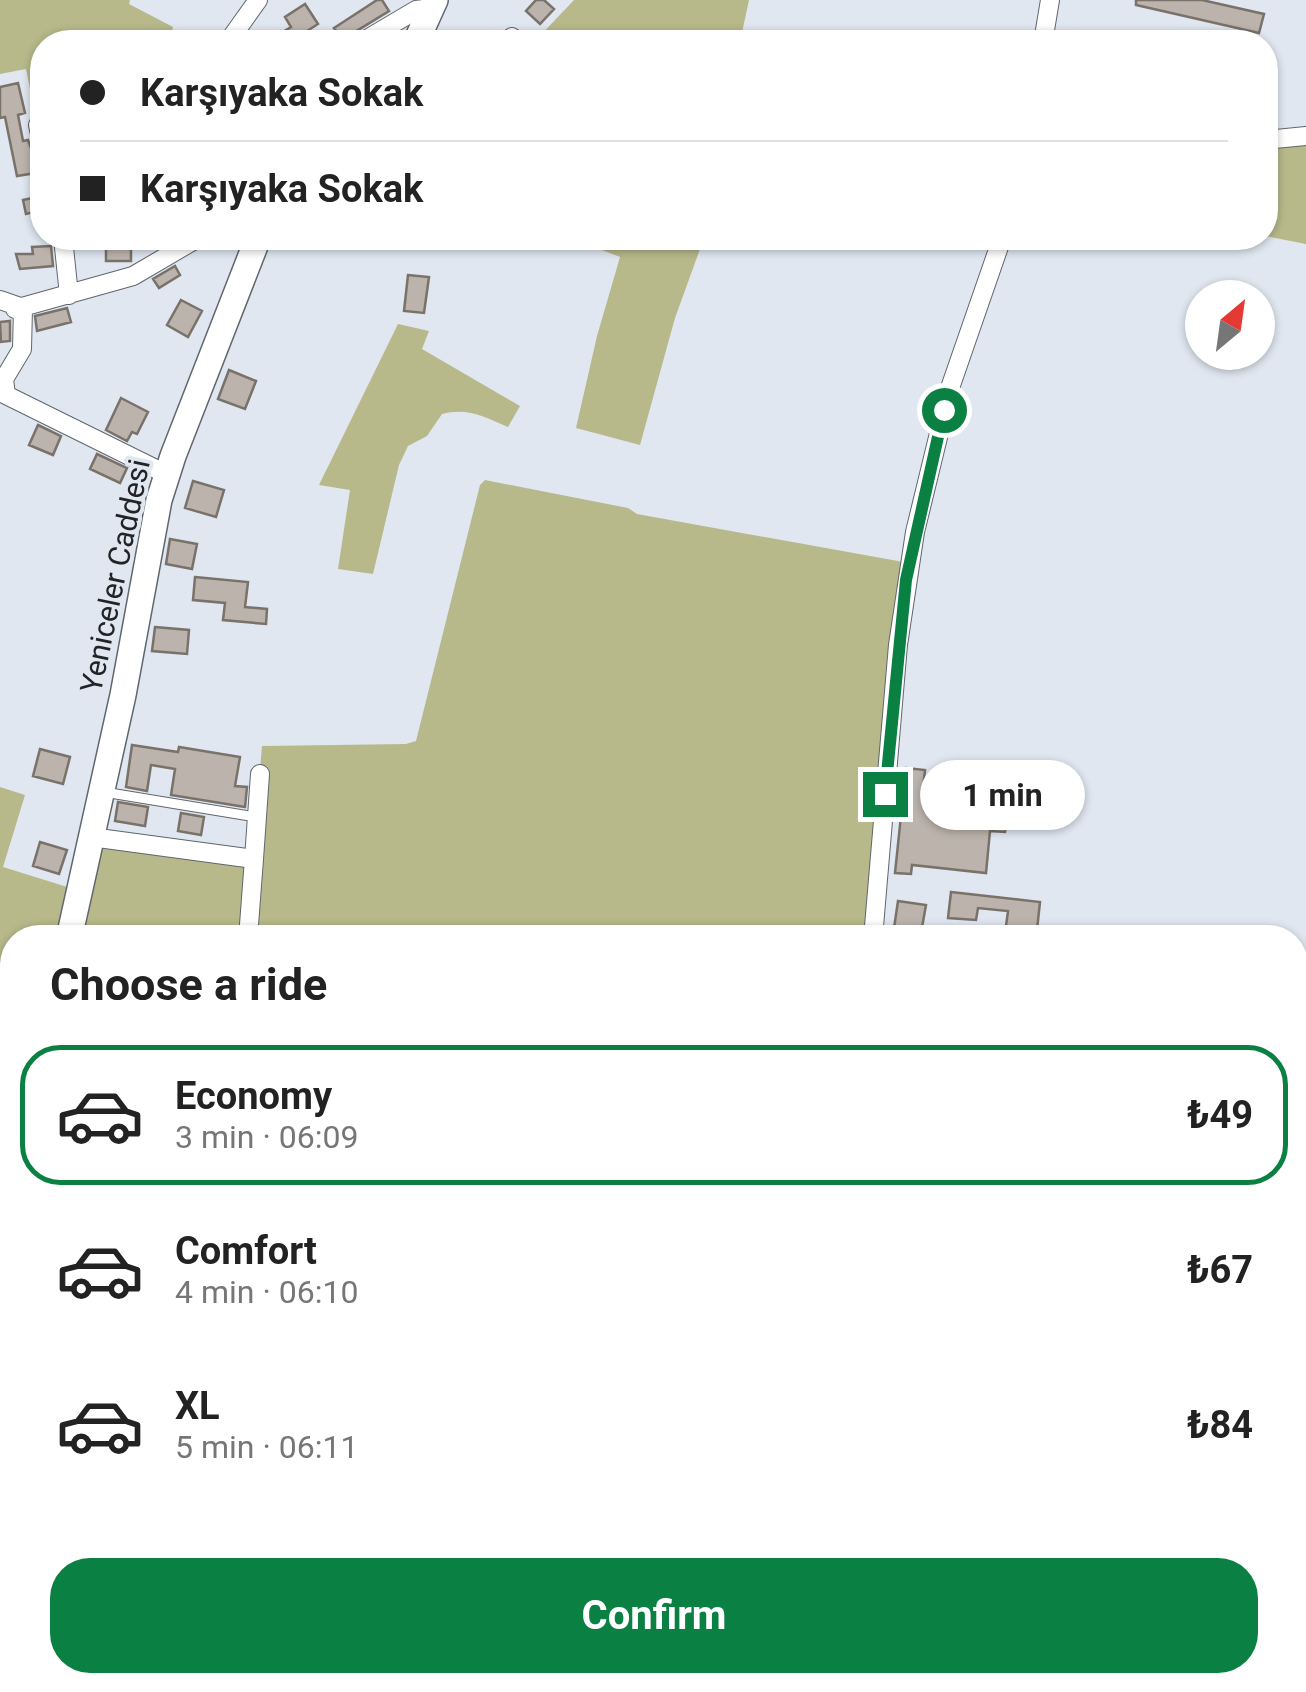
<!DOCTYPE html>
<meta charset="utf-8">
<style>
body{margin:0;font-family:Roboto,sans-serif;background:#f6f6f6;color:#222;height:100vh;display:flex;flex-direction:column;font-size:38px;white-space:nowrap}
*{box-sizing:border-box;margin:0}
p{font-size:32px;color:#767676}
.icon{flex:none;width:55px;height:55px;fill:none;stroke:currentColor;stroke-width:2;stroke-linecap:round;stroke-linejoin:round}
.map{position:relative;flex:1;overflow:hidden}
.side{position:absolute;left:0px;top:925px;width:1308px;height:768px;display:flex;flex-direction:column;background:#fff;border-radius:40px 40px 0 0;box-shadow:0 2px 8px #0004}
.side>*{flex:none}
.hud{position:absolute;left:30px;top:30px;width:1248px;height:220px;border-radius:40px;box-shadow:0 2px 8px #0004;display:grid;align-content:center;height:220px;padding:0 50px;background:#fff}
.needle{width:65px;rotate:29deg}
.fabs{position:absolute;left:1185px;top:280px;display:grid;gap:20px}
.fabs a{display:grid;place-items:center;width:90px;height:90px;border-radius:50%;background:#fff;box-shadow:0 2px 8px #0004;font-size:50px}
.end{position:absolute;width:45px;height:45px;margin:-22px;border:12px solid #0b8043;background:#fff;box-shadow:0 0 0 5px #fff}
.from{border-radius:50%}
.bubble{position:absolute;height:70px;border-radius:35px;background:#fff;box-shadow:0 2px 8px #0004;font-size:32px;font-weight:700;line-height:70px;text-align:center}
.hud b{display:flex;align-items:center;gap:35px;height:95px;font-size:38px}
.hud b+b{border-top:2px solid #e0e0e0}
.hud i{width:25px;height:25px;background:#222}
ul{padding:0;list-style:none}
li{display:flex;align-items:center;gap:30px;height:140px;margin:0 20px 15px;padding:0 30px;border:5px solid transparent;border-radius:40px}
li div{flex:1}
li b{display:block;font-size:38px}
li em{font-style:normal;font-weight:700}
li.current{border-color:#0b8043}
li>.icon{width:90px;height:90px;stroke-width:1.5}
h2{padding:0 50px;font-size:45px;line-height:120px}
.action{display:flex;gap:20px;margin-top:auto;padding:20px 50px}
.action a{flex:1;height:115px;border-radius:40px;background:#0b8043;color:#fff;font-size:40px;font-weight:700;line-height:115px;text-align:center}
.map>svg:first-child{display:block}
.green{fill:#b7b98b}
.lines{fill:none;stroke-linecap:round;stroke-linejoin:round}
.canal{stroke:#61bacd;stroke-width:15}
.building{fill:#bcb4ac;stroke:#79726a;stroke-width:2.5}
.lane-casing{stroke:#60666e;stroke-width:11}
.street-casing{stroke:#60666e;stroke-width:20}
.secondary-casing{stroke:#60666e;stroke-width:28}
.lane{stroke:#fff;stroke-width:9}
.street{stroke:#fff;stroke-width:18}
.secondary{stroke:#fff;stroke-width:25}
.route{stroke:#0b8043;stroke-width:12}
.labels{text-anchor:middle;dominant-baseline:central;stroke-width:8;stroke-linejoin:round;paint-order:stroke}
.street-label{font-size:30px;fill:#212327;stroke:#e0e7f0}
</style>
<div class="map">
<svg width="1306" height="1692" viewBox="0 0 1306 1692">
<rect width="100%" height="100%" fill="#e0e7f0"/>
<path class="green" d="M0,0H130L129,4L173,27L170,42H42V101L33,103L26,69L0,74Z
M574,0H749L740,42H510L536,40Z
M1306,136V244L1265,236V140Z
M571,238H704L675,318L640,445L576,428L597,336L620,257Z
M398,324L429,331L422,349L520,406L508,427C485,417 467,407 442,414L427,436L408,446L399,465L373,574L338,569L350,490L319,485Z
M485,480L628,508L637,514L909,563L873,937L12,938V961L0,962V787L25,795L3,867L77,890L91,837L253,858L262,746L406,744L416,741L480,485Z"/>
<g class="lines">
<path class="canal" d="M0,1621L12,1624
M319,1680L385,1692"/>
</g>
<path class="building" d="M377,0H382L389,11L355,32L350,42H344L334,28Z
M536,0H544L554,9L540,24L526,11Z
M1136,0H1202L1264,14L1259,33L1136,5Z
M305,4L318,24L290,42H266L291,27L285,17Z
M18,83L25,113L18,115L23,141L28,140L32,151L38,155L42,172L17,176L5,117L0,118V87Z
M42,196V210L26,214L23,200Z
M106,238H131V261H106Z
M51,246L53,266L20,269L16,254H33L32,247Z
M175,266L180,275L159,288L153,279Z
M408,275L429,277L424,313L404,311Z
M181,300L202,311L188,337L167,325Z
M67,308L71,322L37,331L35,316Z
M10,321V341L1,342L0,322Z
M229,370L256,381L245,409L218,399Z
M121,398L148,412L137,434L132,432L127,441L106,430Z
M38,425L61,436L53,455L29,445Z
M97,454L127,468L120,483L90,469Z
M193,481L224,490L216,517L185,508Z
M170,539L197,544L192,569L166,564Z
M195,577L248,582L245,607L267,609L266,624L223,620L225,603L193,600Z
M155,627L189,630L187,654L152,651Z
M132,745L178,752L179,747L240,757L235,786L247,787L245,807L171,795L175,769L151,765L147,791L126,787Z
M40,749L70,757L63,784L33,776Z
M906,768L925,770L922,798L1007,808L1005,832L990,831L986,873L912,865L911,874L895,873Z
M118,802L148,807L145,826L115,821Z
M181,813L204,817L201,835L178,831Z
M40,842L67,850L59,874L33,866Z
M951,892L1040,902L1037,930L1006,926L1008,911L978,908L976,920L948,918Z
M898,901L926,905L921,933L894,928Z
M0,970H12V995L0,996Z
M0,1096L12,1098V1125L0,1122Z
M1295,1163L1306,1164V1199L1295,1196Z
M1295,1384L1306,1387L1304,1411L1295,1410Z
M7,1392H12V1427L1,1424Z
M0,1486L12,1488L6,1526H0Z
M1295,1510L1306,1515V1543L1295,1538Z
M1295,1639L1306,1650V1669L1295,1680Z
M769,1680H811L809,1692L768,1687Z
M1252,1680H1295L1282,1692H1240Z"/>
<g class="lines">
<defs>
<path id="lane" d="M104,792L256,817
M1295,1093L1306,1047"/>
<path id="street" d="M228,42L258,0
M362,42L416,10L432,8
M510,42L512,37
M1043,42L1050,0
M38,125L42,143
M1265,140L1306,136
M63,238L69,295
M0,300L23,308L22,349L4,379L6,395L166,474
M15,309L133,276L198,238
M91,837L254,859L248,938
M254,859L260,774
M873,938L898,645L915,532L950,388L1002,238
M0,1032L12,1058
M1295,1150L1306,1152
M0,1174L12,1176
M0,1310L12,1313
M1295,1422L1306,1425
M0,1456L12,1458
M0,1587L12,1589
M0,1642L12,1644
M207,1680L272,1692
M558,1680L630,1692
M754,1692L757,1680"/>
<path id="secondary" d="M416,42L435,0
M69,938L123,695L159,500L173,456L258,238
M0,1293L12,1228
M1295,1605L1306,1594
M1203,1692L1216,1680"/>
</defs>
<use href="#lane" class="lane-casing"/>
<use href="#street" class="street-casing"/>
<use href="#secondary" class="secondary-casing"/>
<use href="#lane" class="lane"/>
<use href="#street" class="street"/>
<use href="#secondary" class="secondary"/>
</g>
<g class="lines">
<path class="route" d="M885,794L906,580L944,410"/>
</g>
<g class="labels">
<g class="street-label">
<text transform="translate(115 576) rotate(-78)">Yeniceler Caddesi</text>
</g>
</g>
</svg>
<div class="fabs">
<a><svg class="needle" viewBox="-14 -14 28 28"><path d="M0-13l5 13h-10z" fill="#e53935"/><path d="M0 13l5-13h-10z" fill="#767676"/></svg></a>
</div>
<i class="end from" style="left:944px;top:410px"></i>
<i class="end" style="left:885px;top:794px"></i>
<div class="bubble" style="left:920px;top:760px;width:165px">1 min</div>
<div class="hud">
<b><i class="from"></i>Karşıyaka Sokak</b>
<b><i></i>Karşıyaka Sokak</b>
</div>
<section class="side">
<h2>Choose a ride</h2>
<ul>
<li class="current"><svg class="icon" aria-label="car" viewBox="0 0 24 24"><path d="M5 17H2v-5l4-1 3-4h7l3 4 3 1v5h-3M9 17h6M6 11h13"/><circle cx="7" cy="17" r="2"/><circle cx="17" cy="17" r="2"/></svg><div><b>Economy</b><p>3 min · 06:09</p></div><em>₺49</em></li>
<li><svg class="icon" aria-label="car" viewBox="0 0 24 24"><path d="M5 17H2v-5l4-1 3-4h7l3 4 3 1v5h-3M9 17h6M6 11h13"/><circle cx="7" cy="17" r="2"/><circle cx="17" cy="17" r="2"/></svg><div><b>Comfort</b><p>4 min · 06:10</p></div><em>₺67</em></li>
<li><svg class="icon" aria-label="car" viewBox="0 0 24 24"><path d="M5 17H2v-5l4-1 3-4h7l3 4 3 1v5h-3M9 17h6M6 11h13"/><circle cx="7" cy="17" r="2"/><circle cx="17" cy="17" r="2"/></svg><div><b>XL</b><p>5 min · 06:11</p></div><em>₺84</em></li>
</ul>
<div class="action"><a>Confirm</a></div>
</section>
</div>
